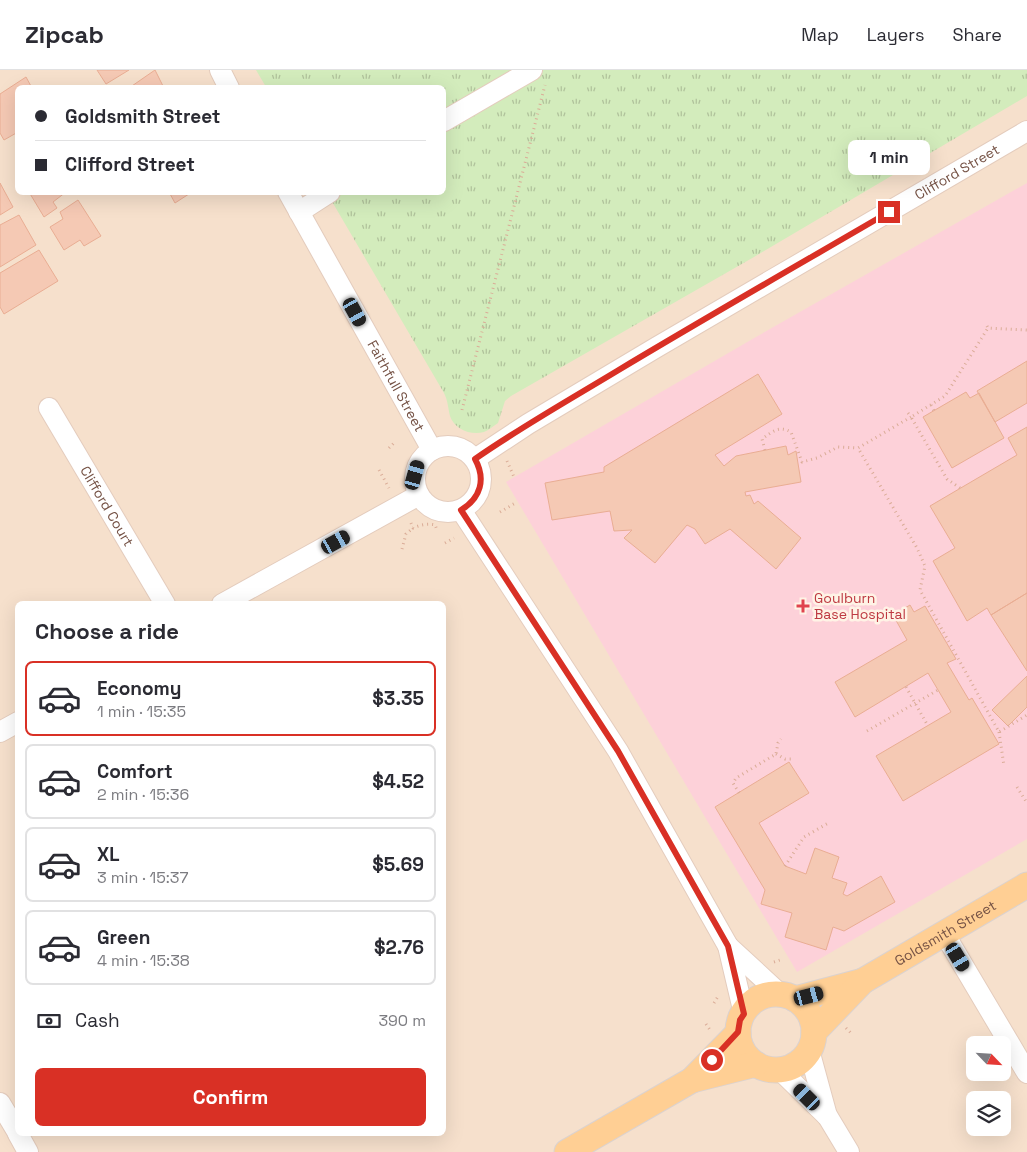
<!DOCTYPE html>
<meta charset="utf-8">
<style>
body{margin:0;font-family:"Space Grotesk",sans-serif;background:#f7f7f7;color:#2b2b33;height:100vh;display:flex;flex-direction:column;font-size:19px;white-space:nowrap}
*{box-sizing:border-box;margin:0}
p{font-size:16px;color:#7c7c81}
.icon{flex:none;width:28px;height:28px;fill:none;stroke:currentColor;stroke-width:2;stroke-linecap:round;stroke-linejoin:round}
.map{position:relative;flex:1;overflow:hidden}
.panel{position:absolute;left:15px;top:531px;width:431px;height:535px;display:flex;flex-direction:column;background:#fff;border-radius:8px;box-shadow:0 5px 20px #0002}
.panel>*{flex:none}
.guide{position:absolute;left:15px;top:15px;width:431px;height:110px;border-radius:8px;box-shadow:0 5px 20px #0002;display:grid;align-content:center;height:110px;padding:0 20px;background:#fff}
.needle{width:32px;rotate:115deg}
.controls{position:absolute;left:966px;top:966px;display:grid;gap:10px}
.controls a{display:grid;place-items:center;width:45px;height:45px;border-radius:8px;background:#fff;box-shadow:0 5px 20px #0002;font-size:25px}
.end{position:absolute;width:22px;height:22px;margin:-11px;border:6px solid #d93025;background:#fff;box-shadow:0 0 0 2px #fff}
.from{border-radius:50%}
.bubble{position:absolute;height:35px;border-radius:8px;background:#fff;box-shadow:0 5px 20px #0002;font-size:16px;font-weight:600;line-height:35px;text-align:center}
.car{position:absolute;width:15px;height:30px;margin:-15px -8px;border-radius:6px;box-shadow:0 0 4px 1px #0007;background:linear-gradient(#222 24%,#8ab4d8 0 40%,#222 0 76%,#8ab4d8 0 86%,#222 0)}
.guide b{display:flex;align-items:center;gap:18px;height:48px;font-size:19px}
.guide b+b{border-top:1px solid #e1e1e2}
.guide i{width:12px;height:12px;background:#2b2b33}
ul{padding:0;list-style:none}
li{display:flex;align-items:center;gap:15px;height:75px;margin:0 10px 8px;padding:0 10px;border:2px solid #e1e1e2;border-radius:8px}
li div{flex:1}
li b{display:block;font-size:19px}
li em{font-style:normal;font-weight:600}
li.active{border-color:#d93025}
li>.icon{width:45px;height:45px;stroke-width:1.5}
h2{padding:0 20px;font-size:22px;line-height:60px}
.pay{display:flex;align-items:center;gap:12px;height:55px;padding:0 20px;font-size:19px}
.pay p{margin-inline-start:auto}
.cta{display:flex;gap:10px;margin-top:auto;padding:10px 20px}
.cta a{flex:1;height:58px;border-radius:8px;background:#d93025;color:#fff;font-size:20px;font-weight:600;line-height:58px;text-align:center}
header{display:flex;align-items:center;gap:30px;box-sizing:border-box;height:70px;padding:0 25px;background:#fff;border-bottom:1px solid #e1e1e2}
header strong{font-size:24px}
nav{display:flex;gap:28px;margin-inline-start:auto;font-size:18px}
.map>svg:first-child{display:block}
.residential{fill:#f6e0cc;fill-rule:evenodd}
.medical{fill:#fdd1d9}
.park{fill:url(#park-tufts)}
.building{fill:#f5c9b4;stroke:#e9ad93}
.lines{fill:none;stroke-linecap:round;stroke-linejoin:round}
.minor-casing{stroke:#e4ccbd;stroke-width:22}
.major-casing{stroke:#dbd2cf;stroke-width:27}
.path{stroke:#daac97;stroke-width:3;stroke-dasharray:1 4;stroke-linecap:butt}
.minor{stroke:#fff;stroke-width:20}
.major{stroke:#ffcf94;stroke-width:25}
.route{stroke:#d93025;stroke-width:6}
.health-dot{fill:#e0444e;stroke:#fff3e6;stroke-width:2}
.labels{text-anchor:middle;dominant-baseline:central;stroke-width:5;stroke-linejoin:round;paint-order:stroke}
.street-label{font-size:14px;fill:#755245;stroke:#fff3e6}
.health-label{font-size:14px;fill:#be3a42;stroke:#fff3e6;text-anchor:start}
</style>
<header>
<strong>Zipcab</strong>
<nav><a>Map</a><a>Layers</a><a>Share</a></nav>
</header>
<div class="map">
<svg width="1027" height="1082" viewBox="0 0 1027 1082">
<defs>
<pattern id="park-tufts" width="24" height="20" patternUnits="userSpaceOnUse" patternTransform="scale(1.25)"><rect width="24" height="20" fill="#d3ecbc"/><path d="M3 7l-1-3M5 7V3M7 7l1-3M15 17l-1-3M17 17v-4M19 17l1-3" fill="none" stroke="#b0c29b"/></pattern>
</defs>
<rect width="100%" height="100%" fill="#feefde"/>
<path class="residential" d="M0,0H1027V1082H0ZM18,18H444V122H18ZM18,534H444V1064H18ZM975,975H1002V1002H975ZM975,1030H1002V1058H975Z"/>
<path class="medical" d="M1027,113V769L797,902L506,412L756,267Z"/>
<path class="park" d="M256,0H1027V26L754,187L511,326L505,331L498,353C493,356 489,360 484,362C471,366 454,359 450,346C448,338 448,331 444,323L327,123L444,122V18L266,17Z"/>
<path class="building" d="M97,0H129L106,14Z
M155,0L164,18H129Z
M26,7L32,18H18V62L4,70L0,63V24Z
M0,113L13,137L0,145Z
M29,122H66L53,132L57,138L44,147Z
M169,122H192L175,133Z
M78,130L101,166L84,176L80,170L64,180L50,157L63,149L60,142Z
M19,145L36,175L0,197V155Z
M39,180L58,211L4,244L0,237V203Z
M1027,291V333L995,352L977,321Z
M758,304L782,344L715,385L724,396L736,386L786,376L788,385L796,381L801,412L745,422L746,426L750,425L754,434L758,431L801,468L776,499L730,459L705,474L695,459L687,455L655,493L624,468L632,460L614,461L610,441L552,450L545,413L604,402V397Z
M966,322L970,328L979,323L1004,368L952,398L923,347Z
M1027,357V523L991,545L987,538L967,551L933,491L955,478L930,436L1017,385L1008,368Z
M1027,523V601L991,545Z
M910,535L914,542L925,536L956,589L947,593L969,630L972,628L999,674L903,731L876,686L951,642L928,603L855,647L835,612L907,570L893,545Z
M1027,606V637L1008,656L992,640Z
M789,692L809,723L759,753L785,796L806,804L815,778L839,787L832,808L847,813L843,824L847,826L881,806L895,832L844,861L833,857L826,880L785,867L792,843L761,834L765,820L715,737Z"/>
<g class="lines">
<defs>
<g id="minor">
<path d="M220,0L229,18"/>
<path d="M444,51L532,0"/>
<path id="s1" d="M288,122L432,380"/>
<path d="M299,142L330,122"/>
<path id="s2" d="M49,338L165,534"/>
<circle cx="448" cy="409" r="33"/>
<path id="s3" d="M475,389L528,354L657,277L1027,61"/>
<path d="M461,440L618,681L728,876L744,944"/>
<path d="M222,534L419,425"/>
<path d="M0,662L18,652"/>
<path d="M944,863L1027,1003"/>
<path d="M728,876L780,924"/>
<path d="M809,980L827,1046"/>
<path d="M780,1000L828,1047L849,1082"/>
<path d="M0,1033L18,1063"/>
<path d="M18,1064L28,1082"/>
</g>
<g id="major">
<circle cx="776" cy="962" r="38"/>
<path d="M795,929L863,911"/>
<path id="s4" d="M814,962L863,911L1027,815"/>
<path d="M692,1010L756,994"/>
<path d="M567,1082L692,1010L738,963"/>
</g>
</defs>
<use href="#minor" class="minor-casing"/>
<use href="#major" class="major-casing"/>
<path class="path" d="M987,256L988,258L1027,260
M931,335L934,341
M462,340L545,15
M908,343L911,347L858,378L917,478L925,496L920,520L999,662L1027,645
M389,378L395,372
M765,380L762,369C772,362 779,355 791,362L802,392L817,388L838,377L858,378
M507,391L514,407
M379,400L389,418
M960,418L947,409L911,347L945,326L988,258
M500,442L517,432
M411,453L413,458C420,455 428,453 435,455L437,460
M445,473L454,468
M402,479L406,464L413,458
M906,617L928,656
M867,661L938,620
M999,662L1004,696
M776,684L785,689H793
M1017,717L1027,733
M739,723L733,713L736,708L776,684L778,673L781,669
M785,796L804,767L830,752
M774,892L783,889
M714,933L719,925
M706,954L710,960
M846,958L852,964"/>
<use href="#minor" class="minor"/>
<use href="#major" class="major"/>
</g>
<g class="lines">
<path class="route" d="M712,990L738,962L740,950L744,944L728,876L618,681L461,440C481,428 486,409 475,389C521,357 569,330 617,301C707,247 798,195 889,142"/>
</g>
<path class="health-dot" d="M800.5 528.5h5v5h5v5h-5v5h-5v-5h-5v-5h5z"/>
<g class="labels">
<g class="street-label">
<text stroke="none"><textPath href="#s3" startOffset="561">Clifford Street</textPath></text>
<text stroke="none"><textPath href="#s1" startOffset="222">Faithfull Street</textPath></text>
<text stroke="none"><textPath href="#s2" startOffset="114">Clifford Court</textPath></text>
<text stroke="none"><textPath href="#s4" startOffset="166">Goldsmith Street</textPath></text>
</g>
<g class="health-label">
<text x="814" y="528">Goulburn<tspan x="814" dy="16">Base Hospital</tspan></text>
</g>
</g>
</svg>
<div class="controls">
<a><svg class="needle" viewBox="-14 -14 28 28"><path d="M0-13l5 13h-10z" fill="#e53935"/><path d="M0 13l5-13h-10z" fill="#7c7c81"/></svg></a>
<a><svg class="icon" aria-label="layers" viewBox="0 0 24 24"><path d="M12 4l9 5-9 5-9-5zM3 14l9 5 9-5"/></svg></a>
</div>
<i class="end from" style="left:712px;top:990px"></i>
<i class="end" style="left:889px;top:142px"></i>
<div class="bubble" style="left:848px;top:70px;width:82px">1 min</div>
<i class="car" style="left:355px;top:242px;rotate:151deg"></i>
<i class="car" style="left:415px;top:405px;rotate:16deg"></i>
<i class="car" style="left:336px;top:472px;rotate:61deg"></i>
<i class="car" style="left:958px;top:887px;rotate:149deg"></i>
<i class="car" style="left:809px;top:926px;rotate:75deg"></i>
<i class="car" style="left:807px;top:1027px;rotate:315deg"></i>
<div class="guide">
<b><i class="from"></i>Goldsmith Street</b>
<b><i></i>Clifford Street</b>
</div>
<section class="panel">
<h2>Choose a ride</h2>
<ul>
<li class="active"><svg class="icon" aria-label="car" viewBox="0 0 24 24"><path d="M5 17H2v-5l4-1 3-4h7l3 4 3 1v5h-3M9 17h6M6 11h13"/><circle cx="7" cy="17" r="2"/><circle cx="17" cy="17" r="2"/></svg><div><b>Economy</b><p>1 min · 15:35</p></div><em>$3.35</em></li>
<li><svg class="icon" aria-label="car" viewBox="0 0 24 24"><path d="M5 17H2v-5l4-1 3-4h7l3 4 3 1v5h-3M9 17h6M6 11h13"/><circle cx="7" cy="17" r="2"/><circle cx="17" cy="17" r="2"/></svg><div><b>Comfort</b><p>2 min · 15:36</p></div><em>$4.52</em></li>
<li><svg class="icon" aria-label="car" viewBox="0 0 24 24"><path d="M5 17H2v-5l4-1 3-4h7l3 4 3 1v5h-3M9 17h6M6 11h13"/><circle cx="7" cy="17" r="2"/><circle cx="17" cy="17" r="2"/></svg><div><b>XL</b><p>3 min · 15:37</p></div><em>$5.69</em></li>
<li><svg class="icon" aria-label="car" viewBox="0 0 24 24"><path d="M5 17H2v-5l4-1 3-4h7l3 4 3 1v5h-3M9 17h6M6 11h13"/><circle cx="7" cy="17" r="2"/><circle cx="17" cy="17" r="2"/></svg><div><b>Green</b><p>4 min · 15:38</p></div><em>$2.76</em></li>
</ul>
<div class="pay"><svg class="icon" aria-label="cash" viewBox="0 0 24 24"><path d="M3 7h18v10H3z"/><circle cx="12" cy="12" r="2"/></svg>Cash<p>390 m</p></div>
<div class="cta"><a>Confirm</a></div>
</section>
</div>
